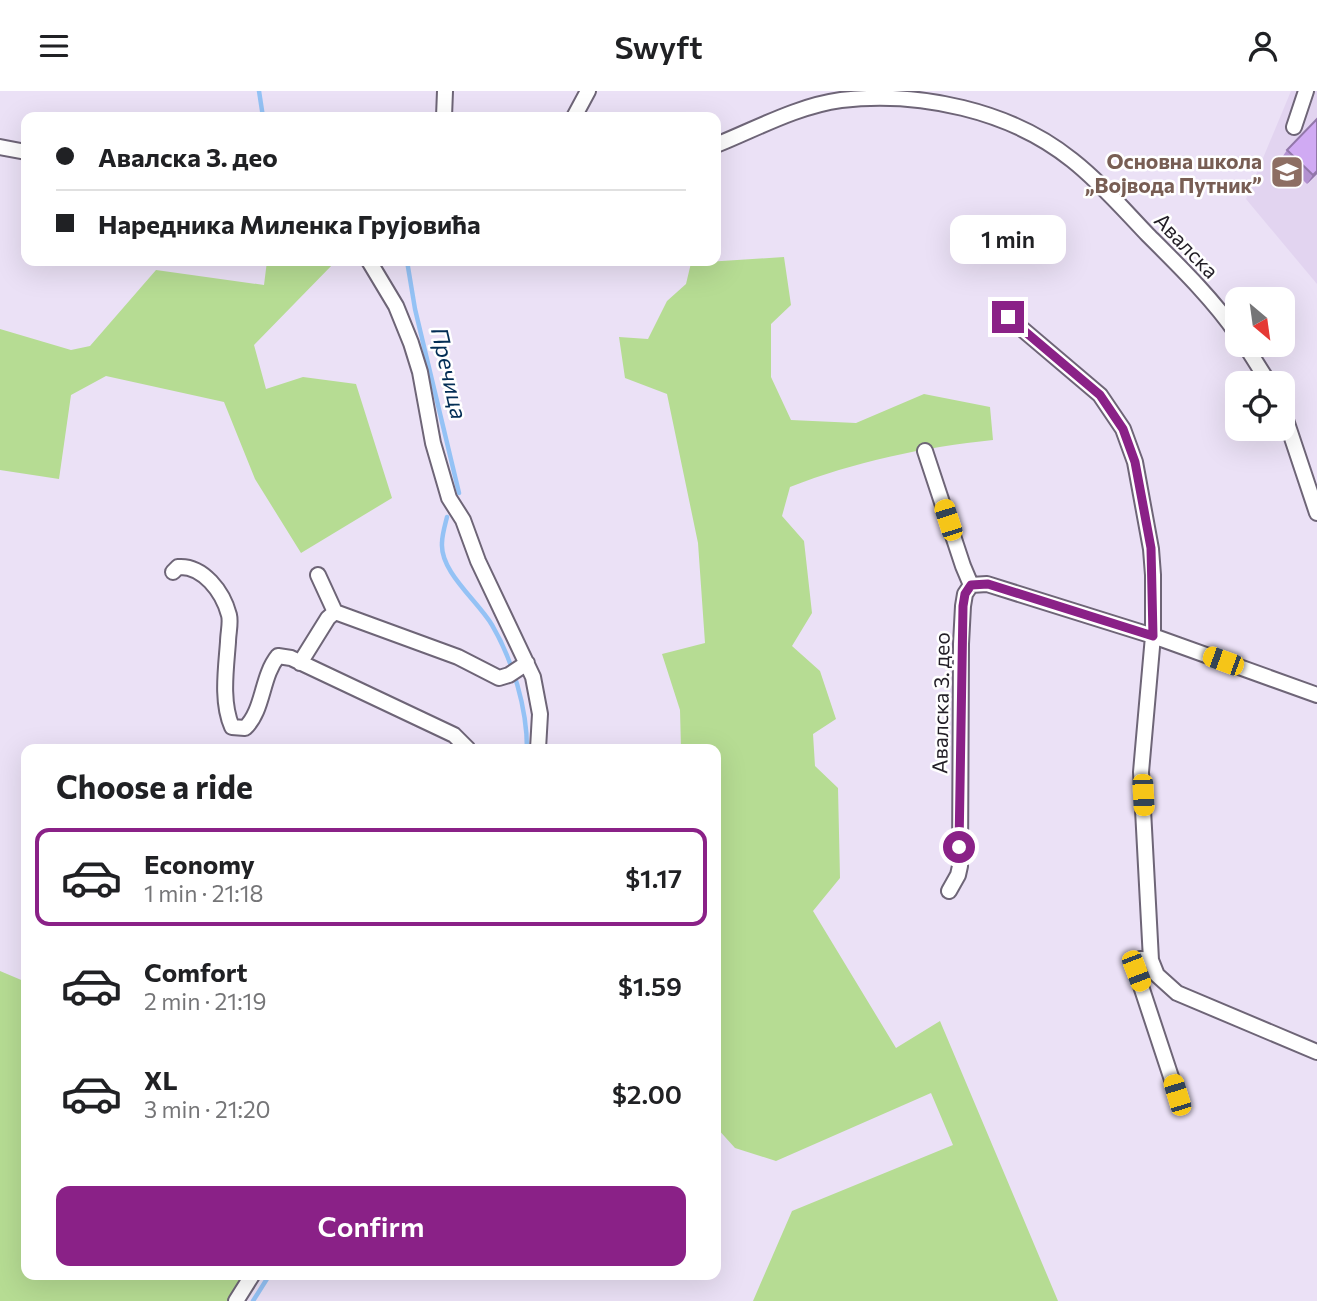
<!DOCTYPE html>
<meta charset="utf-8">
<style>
body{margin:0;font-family:Commissioner,sans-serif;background:#f2f2f2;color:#202124;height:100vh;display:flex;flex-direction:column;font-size:26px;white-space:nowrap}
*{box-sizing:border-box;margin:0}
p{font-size:23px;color:#757577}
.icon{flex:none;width:38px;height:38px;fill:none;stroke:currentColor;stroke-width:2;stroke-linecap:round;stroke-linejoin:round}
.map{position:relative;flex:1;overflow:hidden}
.drawer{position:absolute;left:21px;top:653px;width:700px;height:536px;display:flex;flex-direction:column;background:#fff;border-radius:14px;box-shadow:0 7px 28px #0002}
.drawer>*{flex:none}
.top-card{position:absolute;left:21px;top:21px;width:700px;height:154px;border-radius:14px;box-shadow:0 7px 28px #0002;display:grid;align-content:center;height:154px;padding:0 35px;background:#fff}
.needle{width:46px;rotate:151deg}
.buttons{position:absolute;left:1225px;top:196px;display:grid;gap:14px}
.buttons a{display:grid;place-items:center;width:70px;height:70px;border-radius:14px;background:#fff;box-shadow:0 7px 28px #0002;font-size:35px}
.end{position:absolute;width:32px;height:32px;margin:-16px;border:9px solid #8a2187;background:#fff;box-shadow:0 0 0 4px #fff}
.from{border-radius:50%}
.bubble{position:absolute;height:49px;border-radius:14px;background:#fff;box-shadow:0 7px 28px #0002;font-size:23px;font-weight:600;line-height:49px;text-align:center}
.car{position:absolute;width:21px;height:42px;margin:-21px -10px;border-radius:9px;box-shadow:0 0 5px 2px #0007;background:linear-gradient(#f5c518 24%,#345 0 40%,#f5c518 0 76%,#345 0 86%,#f5c518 0)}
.top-card b{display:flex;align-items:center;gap:24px;height:66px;font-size:26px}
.top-card b+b{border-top:2px solid #e0e0e0}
.top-card i{width:18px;height:18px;background:#202124}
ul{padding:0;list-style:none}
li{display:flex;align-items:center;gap:21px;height:98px;margin:0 14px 10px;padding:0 21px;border:4px solid transparent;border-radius:14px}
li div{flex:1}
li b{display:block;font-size:26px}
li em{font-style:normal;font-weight:600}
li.selected{border-color:#8a2187}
li>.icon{width:63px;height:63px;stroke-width:1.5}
h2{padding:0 35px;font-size:32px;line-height:84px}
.button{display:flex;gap:14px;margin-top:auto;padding:14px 35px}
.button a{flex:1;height:80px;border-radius:14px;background:#8a2187;color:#fff;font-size:28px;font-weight:600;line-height:80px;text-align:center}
header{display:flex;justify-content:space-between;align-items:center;height:91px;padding:0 35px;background:#fff;font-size:32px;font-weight:600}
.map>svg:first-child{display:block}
.built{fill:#e2d4f0}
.green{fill:#b6dc93}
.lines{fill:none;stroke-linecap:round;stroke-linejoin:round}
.stream{stroke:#94c2f5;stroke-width:4.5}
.minor-casing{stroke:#6e6577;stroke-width:18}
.minor{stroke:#fff;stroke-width:14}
.wall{fill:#b392d1}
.shaded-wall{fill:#9277aa}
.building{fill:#d0aaf3;stroke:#9277aa;stroke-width:2}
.route{stroke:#8a2187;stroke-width:9}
.labels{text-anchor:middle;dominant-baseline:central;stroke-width:5;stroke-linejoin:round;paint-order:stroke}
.education-label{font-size:21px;font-weight:bold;fill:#785e54;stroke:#fff;text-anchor:end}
.street-label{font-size:21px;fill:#221e26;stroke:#fff}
.water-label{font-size:23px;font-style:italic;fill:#032e55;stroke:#fff}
</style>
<header><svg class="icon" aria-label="menu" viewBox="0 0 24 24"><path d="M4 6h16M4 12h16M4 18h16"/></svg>Swyft<svg class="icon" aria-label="person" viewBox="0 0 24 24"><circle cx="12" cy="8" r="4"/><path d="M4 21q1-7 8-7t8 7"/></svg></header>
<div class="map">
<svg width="1317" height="1210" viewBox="0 0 1317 1210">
<rect width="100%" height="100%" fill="#ebe1f6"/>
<path class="built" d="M1291,0H1317V193L1246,108Z"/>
<path class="green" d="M784,166L791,214L771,233V286L791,329L856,332L924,303L990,316L993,349C924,356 854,371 790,396L782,425L804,450L812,522L792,555L820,580L836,628L813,643L815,675L838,697L840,787L813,820L896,957L940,930L1058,1210H753L792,1120L953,1054L931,1002L776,1070L735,1057L716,1036V658H681L680,619L662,563L705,552L698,452L667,303L625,287L619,246L648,248L667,210L686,193L691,172Z
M267,170H336L254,254L266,298L303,286L356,293L392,407L301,462L255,388L224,311L106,285L71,304L59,388L0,379V238L71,259L90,255L156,179L264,194Z
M0,880L26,891V1183H257L241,1210H0Z"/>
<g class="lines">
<path class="stream" d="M259,0L263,26
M407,170L415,218L459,402
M447,426C445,434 442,444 442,452C440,481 478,510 492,534C513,570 527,617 527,658
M253,1210L270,1183"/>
<defs>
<path id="minor" d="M444,26L445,0
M574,26L588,0
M1294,36L1306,0
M716,54C756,38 797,15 841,9C919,0 1010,19 1072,69C1100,91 1124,119 1148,144C1179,175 1212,207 1237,243
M0,56L26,61
M369,170L396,215L411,252L420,281L433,352L449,407L463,429L478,470L533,586L540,623L538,658
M1008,226L1100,304L1123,338L1135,371L1151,458L1153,484V545L1141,681L1151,869L1157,884L1177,902L1317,961
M1245,254L1269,292
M1283,320L1317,422
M925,360L963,475L971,494
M173,481L178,476C203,474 223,501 229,524C231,532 228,542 228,551C226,578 221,611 232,636L245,637C264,619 261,586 278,565L291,567L454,644L468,658
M318,484L335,521
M300,572L328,527L335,521L458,566L499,587L509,584L527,572
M949,800L958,784L960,775L961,553L963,515L965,503L971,494L987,493L1153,545L1317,604
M1151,869L1141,868L1136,880L1177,1004
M236,1210L253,1183"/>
</defs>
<use href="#minor" class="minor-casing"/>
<use href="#minor" class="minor"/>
</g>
<path class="wall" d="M1287,59L1317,83L1307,93L1281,68Z"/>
<path class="shaded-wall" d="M1317,80V83L1307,93L1313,84Z"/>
<path class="building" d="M1317,28V80L1313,84L1287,59Z"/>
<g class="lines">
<path class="route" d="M959,756L963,515L965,503L971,494L988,493L1153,545L1151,457L1135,371L1123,338L1100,304L1008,226"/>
</g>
<defs>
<symbol id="school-square" viewBox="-11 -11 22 22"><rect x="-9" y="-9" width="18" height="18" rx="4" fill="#8d6e63" stroke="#fff"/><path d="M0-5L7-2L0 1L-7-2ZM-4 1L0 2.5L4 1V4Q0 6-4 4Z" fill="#fff"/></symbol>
</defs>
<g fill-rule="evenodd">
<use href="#school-square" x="1268" y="62" width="38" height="38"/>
</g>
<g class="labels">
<g class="education-label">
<text x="1262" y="69">Основна школа<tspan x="1262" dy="24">„Војвода Путник”</tspan></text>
</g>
<g class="street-label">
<text transform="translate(1187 154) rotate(46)">Авалска</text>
<text transform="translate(940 612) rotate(-89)">Авалска 3. део</text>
</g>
<g class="water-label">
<text transform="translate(450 282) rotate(77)">Пречица</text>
</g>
</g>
</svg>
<div class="buttons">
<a><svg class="needle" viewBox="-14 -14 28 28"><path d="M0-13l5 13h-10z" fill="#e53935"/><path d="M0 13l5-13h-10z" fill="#757577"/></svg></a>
<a><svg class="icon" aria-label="locate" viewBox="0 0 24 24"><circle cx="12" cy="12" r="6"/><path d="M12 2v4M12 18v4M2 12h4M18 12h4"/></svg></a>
</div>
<i class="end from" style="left:959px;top:756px"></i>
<i class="end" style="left:1008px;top:226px"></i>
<div class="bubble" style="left:950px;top:124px;width:116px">1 min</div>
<i class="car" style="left:948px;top:429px;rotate:342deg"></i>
<i class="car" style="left:1223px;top:570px;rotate:290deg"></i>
<i class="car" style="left:1143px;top:704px;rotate:177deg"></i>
<i class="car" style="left:1136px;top:880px;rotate:159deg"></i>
<i class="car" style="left:1177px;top:1004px;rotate:343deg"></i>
<div class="top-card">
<b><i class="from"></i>Авалска 3. део</b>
<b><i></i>Наредника Миленка Грујовића</b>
</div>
<section class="drawer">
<h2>Choose a ride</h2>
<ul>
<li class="selected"><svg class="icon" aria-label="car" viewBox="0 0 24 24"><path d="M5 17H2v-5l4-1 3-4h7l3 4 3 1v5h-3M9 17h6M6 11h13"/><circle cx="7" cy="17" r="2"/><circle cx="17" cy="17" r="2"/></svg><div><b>Economy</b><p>1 min · 21:18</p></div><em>$1.17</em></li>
<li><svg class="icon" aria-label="car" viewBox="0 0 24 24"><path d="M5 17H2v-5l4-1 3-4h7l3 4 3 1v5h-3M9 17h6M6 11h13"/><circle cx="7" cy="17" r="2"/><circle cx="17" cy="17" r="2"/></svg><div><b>Comfort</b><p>2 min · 21:19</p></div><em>$1.59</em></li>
<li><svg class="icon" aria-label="car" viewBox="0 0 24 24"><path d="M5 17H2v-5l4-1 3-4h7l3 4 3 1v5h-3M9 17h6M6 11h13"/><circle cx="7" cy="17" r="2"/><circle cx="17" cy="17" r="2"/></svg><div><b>XL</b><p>3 min · 21:20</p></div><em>$2.00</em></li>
</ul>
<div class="button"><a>Confirm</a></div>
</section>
</div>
